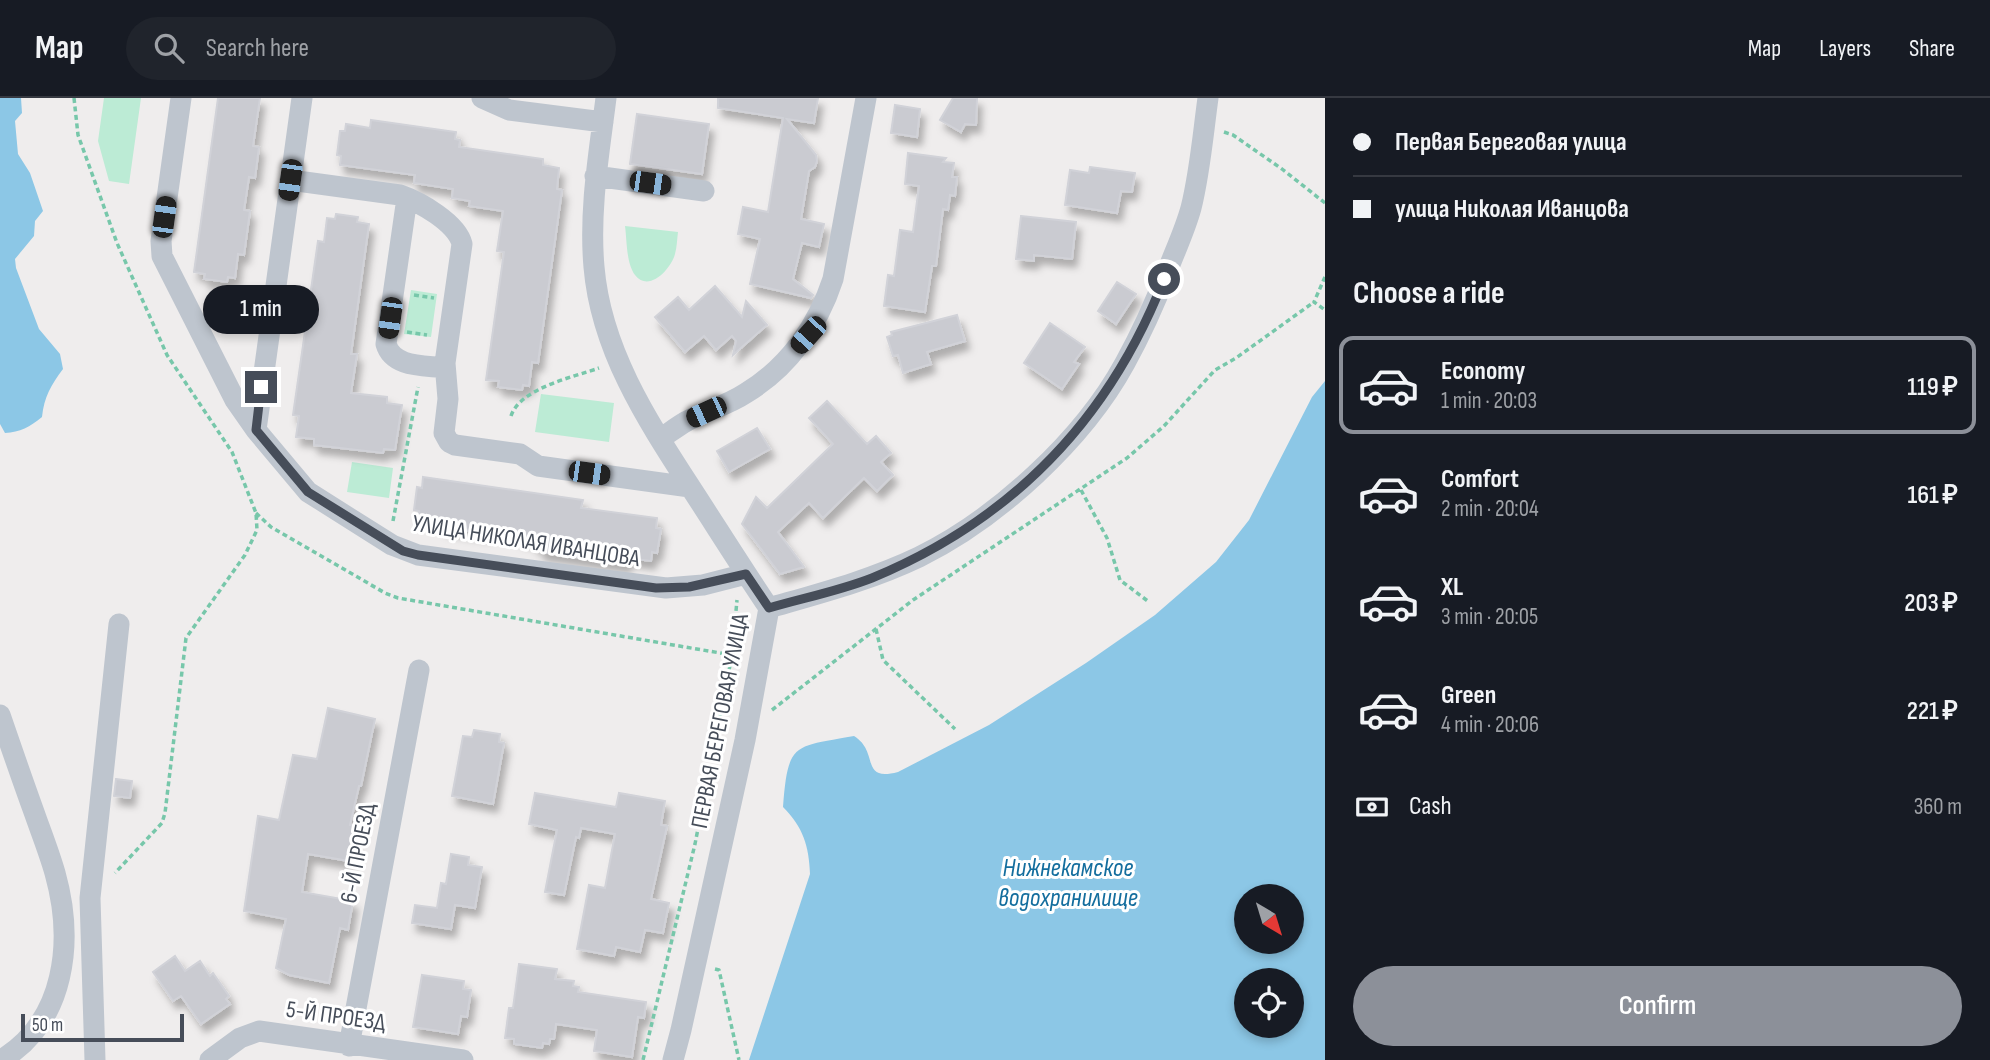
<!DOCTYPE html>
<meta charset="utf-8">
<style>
body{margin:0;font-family:"Sofia Sans Condensed",sans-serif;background:#20242c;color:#f1f3f6;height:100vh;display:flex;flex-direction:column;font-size:26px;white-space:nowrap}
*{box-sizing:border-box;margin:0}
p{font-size:23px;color:#9ea1a6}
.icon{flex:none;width:38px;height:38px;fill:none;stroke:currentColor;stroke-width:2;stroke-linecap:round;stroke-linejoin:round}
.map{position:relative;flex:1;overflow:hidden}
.sheet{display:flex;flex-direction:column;background:#171b24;width:665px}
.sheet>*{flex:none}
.top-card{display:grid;align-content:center;height:154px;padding:0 28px;background:#171b24}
.needle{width:46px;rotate:142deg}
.buttons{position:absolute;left:1234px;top:786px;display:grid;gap:14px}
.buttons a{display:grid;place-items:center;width:70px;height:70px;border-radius:50%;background:#171b24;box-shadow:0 4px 10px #0003;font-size:35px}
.scale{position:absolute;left:21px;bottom:18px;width:163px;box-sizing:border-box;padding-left:7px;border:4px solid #464d59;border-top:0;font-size:19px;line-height:24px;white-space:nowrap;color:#464d59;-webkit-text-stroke:5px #fff;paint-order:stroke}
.end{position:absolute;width:32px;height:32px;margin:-16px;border:9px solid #464d59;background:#fff;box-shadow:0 0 0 4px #fff}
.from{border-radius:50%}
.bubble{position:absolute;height:49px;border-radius:24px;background:#171b24;box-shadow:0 4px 10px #0003;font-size:23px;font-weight:600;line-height:49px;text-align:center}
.car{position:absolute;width:21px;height:42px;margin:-21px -10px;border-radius:9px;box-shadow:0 0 5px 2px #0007;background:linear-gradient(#222 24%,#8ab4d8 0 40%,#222 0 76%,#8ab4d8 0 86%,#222 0)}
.top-card b{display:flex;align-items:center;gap:24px;height:66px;font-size:26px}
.top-card b+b{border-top:2px solid #363941}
.top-card i{width:18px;height:18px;background:#f1f3f6}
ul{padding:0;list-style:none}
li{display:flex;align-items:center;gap:21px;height:98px;margin:0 14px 10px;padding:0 14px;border:4px solid transparent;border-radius:14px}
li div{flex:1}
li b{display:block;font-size:26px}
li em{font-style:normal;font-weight:600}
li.selected{border-color:#8c9099}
li>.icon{width:63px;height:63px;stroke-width:1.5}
h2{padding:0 28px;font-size:32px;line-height:84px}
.pay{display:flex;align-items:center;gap:18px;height:77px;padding:0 28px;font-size:26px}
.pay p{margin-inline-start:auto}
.action{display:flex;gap:14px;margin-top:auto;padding:14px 28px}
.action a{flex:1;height:80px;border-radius:42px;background:#8c9099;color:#fff;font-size:28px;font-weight:600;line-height:80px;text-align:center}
header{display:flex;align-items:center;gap:42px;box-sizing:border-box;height:98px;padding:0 35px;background:#171b24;border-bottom:2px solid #363941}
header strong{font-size:33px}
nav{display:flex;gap:38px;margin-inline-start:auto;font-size:24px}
.search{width:490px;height:63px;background:#20242c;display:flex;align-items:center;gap:18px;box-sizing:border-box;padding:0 24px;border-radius:38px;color:#9ea1a6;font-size:26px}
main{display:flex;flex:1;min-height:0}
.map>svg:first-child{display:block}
.green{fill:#bcebd5}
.water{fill:#8cc7e6;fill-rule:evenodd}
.building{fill:#cacbd1;stroke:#d1d2d8;stroke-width:2;filter:url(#shadow)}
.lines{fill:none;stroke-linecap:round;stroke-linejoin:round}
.path{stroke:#77c7aa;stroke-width:3.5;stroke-dasharray:5 3.5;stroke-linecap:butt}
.minor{stroke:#bec5ce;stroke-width:21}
.route{stroke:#464d59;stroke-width:9}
.labels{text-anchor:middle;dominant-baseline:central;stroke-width:6;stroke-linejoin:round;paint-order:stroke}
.street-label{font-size:24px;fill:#464d59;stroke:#fff}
.water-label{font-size:26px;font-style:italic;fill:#146e9e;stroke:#fff}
</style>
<header>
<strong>Map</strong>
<div class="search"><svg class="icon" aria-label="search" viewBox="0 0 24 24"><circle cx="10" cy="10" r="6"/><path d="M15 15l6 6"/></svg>Search here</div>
<nav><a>Map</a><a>Layers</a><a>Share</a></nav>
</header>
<main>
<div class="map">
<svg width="1325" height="962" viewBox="0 0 1325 962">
<defs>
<filter id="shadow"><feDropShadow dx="4.5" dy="8" stdDeviation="3.5" flood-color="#0004"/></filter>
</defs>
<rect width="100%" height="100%" fill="#efeded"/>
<path class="green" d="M104,0H141L129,86L109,83L98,43Z
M625,128L678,134C677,141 677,149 675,156C671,171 649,195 635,177C626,165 627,142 625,128Z
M411,192L437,196L431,239L404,236Z
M541,296L614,305L609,344L535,334Z
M352,364L393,370L389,400L347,394Z"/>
<path class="water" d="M0,0H21L22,15L15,23L18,56L30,75L43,113L35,123L34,138L15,161L16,170L39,231L60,256L63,271C51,287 44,299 42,319C30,329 20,334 5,335L0,326Z
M1325,283V962H749L810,776C809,748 803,729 783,709C788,644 793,649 854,638C880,654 859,684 898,674L989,627L1086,565L1155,517L1216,464L1249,422L1312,299ZM1246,798H1292V844H1246ZM1246,882H1292V928H1246Z"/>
<path class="building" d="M218,0H260L253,48L259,49L255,80L249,79L244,112L250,113L244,157L238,156L235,180L228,179L227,184L204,181L205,176L194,174Z
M718,0H818L814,25L787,21L816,57L817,63L815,69L809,73L801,121L824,126L819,149L802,145L793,181L813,197L811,200L750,186L760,141L738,136L743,109L768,114L783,20L718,10Z
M953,0H977L976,27L965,26L961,34L940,22Z
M895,7L920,11L917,39L891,35Z
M637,16L709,26L702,76L630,66Z
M371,22L456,34L455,41L460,42L459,49L543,61V67L559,70L557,91L562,92L538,265L532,264L529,288L523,287L522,292L498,289L499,283L486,282L504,154L497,153L503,113L469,108L470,103L452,100L453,91L414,85L415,77L340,67L341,58L337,57L340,33H345L346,26L370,30Z
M908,55L946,60L943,64L954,65L952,79H957L955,98L950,97L948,112L943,111L936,168H932L925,214L884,208L888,177L894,178L900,132L913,134L919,88L905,86Z
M1090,69L1135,75L1132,94L1121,93L1117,115L1065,107L1070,72L1089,75Z
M336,116L358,119L357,124L369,126L351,256H357L351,295L387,299V305L402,307L395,352L384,351L383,355L314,347V341L296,339L299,318L293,317L318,143L324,144L327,120L335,121Z
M1021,118L1076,124L1072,161L1034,157V163L1016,161Z
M1117,184L1136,196L1116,226L1098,213Z
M715,188L742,219L746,203L767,227L733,257L736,243L732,238L716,252L704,238L685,254L655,219L678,199L689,212Z
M957,217L965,243L927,254L931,266L903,275L898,257L893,258L887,239L892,237L891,234Z
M1050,225L1085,249L1074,264L1079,266L1062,291L1024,265Z
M827,303L867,346L876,338L891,355L881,364L893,377L877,393L864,380L823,420L809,405L778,434L804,469L780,476L742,426L756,399L767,410L833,346L809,320Z
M757,330L770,351L729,374L717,353Z
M423,379L583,402L581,410L657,420L656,430L661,431L657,455L652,454L651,463L627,460L626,466L540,454L541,448L533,447L534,442L518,440L519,433L487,429L486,435L443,429L444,423L418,420L419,413L414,412L417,389L422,390Z
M328,610L375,621L361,688H359L350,727L356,728L349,763L308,756L302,794L353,803L348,832L340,830L329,885L289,877L276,870L286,821L244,813L258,718L279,722L293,657L317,661Z
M474,632L500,636L499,644L504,645L493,706L452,698L463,638L472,639Z
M116,681L132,683L130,700L114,698Z
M535,695L616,709L619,695L665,703L661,727L667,728L651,801L669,805L663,835L645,832L640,854L616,849L614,858L577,851L589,787L605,790L615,736L581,730L579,740L576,739L564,797L545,794L557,732L529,726Z
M451,756L469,759L468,767L482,769L475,810L455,807L451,831L412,825L415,807L437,810L441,785L446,786Z
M175,858L185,873L200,863L210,878L213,875L229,898L226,901L230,906L201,926L181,898L173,903L153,874Z
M519,866L557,871L555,881L574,883L573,888L579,889L578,894L646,904L644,920L638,919L632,959L594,953L597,932L556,926L554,941H550L549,946L543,945L542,950L514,946V941L505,940L509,910H513Z
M422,877L464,883L463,891L471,892L467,919L461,918L458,936L413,929Z"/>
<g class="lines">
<path class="path" d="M74,0L78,37L117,145L167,257L232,354L256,415L257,432L245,457L186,540L165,715L162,725L115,775
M1224,34L1233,37L1282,71L1325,105
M1325,179L1314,204L1325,212
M414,197L434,200
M407,234L427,237
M511,318C520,290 574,279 599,270
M1081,392L1107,440L1120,482L1149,504
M256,415L271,429L385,495L398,500L732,557
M393,423L418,289
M876,531L883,562L955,631
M772,612L913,502L1127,360L1164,328L1215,272L1236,260L1314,204
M715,871L719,872L739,962
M643,962L695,746L732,557L737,502"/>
<path class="minor" d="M181,0L161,143L162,158L235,302L256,332
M302,0L256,332L308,394L392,447L418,457L666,490L703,487L746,476
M482,0L509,12L603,24
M606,0C599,56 589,112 594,169C601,252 647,322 691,390C717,430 742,470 769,510
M595,78L704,93
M290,82L400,97C420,104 457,125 462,146L445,265L448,301L444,335L449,344L455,347L520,356L538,368L690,389
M407,100L386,246C393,270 425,267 445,270
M660,341C669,335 678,328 687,323C706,313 728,307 746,295C789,269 818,227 833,181L866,0
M769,510C821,495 871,482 919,459C998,420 1083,342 1125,265C1141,236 1155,205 1167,174C1175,153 1185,132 1191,110C1200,74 1203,36 1208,0
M0,617C11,649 22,681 34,714C41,734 49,754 55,775C74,843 66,923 1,962
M349,948L419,572
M95,962L90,800L119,526
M210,962L240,940L259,933L463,962
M673,962L681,932L745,642L769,510"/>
</g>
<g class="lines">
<path class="route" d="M261,289L256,332L308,394L403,453L418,457L656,490L689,489L746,476L769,510C803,500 839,493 872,480C1012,422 1109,322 1164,181"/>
</g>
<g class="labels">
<g class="street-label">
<text transform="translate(526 443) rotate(9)">УЛИЦА НИКОЛАЯ ИВАНЦОВА</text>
<text transform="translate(720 623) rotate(-79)">ПЕРВАЯ БЕРЕГОВАЯ УЛИЦА</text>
<text transform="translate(358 755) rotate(-79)">6-Й ПРОЕЗД</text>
<text transform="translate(336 918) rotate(8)">5-Й ПРОЕЗД</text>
</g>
<g class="water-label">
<text x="1068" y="770">Нижнекамское<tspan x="1068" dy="30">водохранилище</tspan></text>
</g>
</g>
</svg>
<div class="buttons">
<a><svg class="needle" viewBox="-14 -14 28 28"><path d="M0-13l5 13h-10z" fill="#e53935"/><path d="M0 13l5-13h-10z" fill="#9ea1a6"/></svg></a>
<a><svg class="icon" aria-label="locate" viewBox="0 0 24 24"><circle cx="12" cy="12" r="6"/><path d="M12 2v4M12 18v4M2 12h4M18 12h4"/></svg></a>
</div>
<div class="scale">50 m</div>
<i class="end from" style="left:1164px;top:181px"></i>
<i class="end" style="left:261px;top:289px"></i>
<div class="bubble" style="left:203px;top:187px;width:116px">1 min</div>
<i class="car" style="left:290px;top:82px;rotate:188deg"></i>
<i class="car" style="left:650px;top:85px;rotate:98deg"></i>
<i class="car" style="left:164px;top:119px;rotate:8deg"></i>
<i class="car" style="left:390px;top:220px;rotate:188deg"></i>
<i class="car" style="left:808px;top:237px;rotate:222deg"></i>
<i class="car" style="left:706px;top:314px;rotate:245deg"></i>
<i class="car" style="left:589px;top:375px;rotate:98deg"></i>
</div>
<section class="sheet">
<div class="top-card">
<b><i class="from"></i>Первая Береговая улица</b>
<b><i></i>улица Николая Иванцова</b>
</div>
<h2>Choose a ride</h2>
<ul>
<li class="selected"><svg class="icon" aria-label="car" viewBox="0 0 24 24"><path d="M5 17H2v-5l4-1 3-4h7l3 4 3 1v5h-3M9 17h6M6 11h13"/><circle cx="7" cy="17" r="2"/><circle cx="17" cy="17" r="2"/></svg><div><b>Economy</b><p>1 min · 20:03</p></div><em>119 ₽</em></li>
<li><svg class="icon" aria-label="car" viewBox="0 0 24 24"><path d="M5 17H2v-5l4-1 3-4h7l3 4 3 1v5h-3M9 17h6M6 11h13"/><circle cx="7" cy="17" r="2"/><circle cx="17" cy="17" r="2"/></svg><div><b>Comfort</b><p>2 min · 20:04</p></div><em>161 ₽</em></li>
<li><svg class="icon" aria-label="car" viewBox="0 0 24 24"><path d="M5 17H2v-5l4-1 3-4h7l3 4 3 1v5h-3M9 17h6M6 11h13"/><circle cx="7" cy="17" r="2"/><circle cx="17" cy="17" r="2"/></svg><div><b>XL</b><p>3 min · 20:05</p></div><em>203 ₽</em></li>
<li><svg class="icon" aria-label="car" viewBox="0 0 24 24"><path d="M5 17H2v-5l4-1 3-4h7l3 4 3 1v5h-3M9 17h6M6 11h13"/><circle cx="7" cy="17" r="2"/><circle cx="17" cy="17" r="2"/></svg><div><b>Green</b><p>4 min · 20:06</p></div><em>221 ₽</em></li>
</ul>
<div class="pay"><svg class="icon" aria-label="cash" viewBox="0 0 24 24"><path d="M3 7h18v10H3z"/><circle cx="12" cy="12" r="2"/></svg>Cash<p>360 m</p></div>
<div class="action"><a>Confirm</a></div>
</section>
</main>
